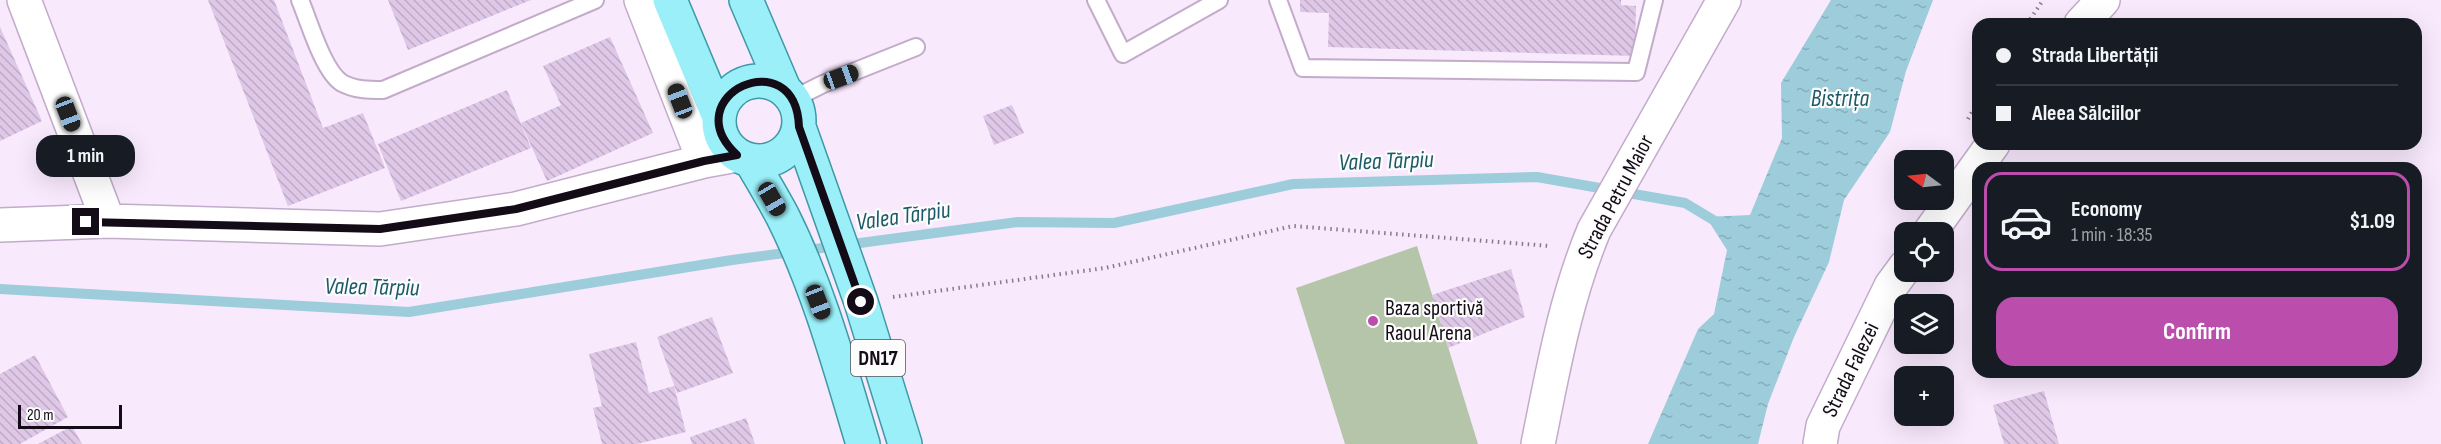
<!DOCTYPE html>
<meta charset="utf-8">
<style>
body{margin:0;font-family:"Sofia Sans Condensed",sans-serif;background:#20242c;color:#f1f3f6;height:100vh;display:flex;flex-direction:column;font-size:22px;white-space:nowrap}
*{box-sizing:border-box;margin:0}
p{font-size:20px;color:#9ea1a6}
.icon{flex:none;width:33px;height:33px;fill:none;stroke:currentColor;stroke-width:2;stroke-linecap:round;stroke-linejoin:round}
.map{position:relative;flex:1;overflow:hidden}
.side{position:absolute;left:1972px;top:162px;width:450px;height:216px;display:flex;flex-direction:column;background:#171b24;border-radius:18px;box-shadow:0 6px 24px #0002}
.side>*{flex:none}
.guide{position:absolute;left:1972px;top:18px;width:450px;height:132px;border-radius:18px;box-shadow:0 6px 24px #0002;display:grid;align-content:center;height:132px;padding:0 24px;background:#171b24}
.needle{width:39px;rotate:285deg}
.buttons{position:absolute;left:1894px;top:150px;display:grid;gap:12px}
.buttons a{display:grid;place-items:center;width:60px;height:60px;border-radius:12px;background:#171b24;box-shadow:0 6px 24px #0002;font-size:30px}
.scale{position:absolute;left:18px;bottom:15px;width:104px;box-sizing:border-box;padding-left:6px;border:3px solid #130b15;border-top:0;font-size:16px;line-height:21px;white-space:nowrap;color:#130b15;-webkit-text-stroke:4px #fcfcfc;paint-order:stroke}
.end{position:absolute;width:27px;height:27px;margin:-14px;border:8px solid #130b15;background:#fff;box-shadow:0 0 0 3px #fff}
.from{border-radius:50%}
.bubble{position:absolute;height:42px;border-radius:18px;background:#171b24;box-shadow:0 6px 24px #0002;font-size:20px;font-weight:700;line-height:42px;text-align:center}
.car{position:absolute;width:18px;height:36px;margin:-18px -9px;border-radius:8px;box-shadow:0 0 4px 2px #0007;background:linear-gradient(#222 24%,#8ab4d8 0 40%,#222 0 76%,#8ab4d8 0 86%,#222 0)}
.guide b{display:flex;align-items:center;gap:21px;height:57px;font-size:22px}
.guide b+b{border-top:2px solid #363941}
.guide i{width:15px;height:15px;background:#f1f3f6}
ul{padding:10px 0 0;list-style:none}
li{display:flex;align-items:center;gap:18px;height:99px;margin:0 12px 9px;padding:0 12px;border:3px solid transparent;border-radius:18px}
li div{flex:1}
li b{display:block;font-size:22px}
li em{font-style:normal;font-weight:700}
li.selected{border-color:#bb4dac}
li>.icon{width:54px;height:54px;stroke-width:1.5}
.action{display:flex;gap:12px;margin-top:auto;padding:12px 24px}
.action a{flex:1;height:69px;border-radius:18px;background:#bb4dac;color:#fff;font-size:24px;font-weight:700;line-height:69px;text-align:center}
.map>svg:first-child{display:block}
.garden{fill:#b5c5a9}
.water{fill:url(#water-ripples)}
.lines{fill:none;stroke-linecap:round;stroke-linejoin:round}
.stream{stroke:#9dccda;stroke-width:10}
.building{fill:url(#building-back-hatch)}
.service-casing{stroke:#c3abca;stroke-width:20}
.minor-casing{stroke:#c3abca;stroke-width:36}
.tertiary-casing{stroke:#c3abca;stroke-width:36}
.primary-casing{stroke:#3f98a5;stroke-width:36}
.path{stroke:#877b8a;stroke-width:4;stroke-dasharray:1.5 4.5;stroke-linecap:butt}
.service{stroke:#fff;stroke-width:16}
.minor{stroke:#fff;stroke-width:33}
.tertiary{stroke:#fff;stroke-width:33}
.primary{stroke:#9aeff8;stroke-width:33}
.route{stroke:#130b15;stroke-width:8}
.poi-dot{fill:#bb4dac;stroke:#fcfcfc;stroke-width:2}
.labels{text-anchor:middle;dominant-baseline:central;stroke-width:4.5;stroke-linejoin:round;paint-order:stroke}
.shield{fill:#fcfcfc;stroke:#59535a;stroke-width:1.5}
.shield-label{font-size:21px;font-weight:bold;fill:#130b15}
.street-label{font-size:22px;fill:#130b15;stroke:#fcfcfc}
.poi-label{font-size:22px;fill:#130b15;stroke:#fcfcfc;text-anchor:start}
.water-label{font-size:24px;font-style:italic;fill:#1b5a68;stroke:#fcfcfc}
</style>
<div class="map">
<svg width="2441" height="444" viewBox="0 0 2441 444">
<defs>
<pattern id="water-ripples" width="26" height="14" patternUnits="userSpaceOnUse" patternTransform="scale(1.5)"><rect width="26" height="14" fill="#9dccda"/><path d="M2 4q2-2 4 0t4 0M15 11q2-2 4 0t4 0" fill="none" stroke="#86aeba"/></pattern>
<pattern id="building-back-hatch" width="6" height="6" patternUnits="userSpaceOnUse" patternTransform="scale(1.5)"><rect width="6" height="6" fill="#dec7e7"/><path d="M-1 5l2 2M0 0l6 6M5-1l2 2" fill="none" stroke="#beaac5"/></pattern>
</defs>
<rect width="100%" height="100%" fill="#f8e9fc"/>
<path class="garden" d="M1417,246L1478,444H1345L1296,288Z"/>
<path class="water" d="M1831,0H1933L1906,71L1890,132L1844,200L1829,262L1794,337L1768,404L1758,444H1648L1698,329L1714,314L1727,250L1706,217L1750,215L1782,138L1781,83Z"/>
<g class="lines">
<path class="stream" d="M0,289L409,312L732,260L1018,222L1114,223L1293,184L1537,177L1685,203L1720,224"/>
</g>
<path class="building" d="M208,0H274L323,128L363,113L385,168L288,206Z
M388,0H531L408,50Z
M1300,0H1621V5L1636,6L1635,56L1328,47L1329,13L1300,12Z
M0,27L42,121L0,141Z
M610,37L653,133L547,181L521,123L561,105L543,66Z
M507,90L531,148L401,201L378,144Z
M1012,105L1024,133L994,145L983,116Z
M2139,163L2140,168H2119V167Z
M1511,269L1525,317L1448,348L1432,295Z
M712,317L733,373L677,393L657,337Z
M636,342L649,393L674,386L686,432L637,444H602L593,408L602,406L589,354Z
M35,355L68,417L20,444H0V374Z
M2044,391L2059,444H2004L1993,405Z
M746,418L755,444H692L690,437Z
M72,426L82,444H38Z"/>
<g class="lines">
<defs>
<path id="service" d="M300,0C309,21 323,71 342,83C355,90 369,90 383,90L595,0
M1096,0L1123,54L1219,0
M1278,0L1303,68L1636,72L1654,0
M793,99L823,84L916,47"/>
<path id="minor" d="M24,0L108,221
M641,0L704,161L737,155
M0,225L108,221L380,229L516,209L704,161"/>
<path id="tertiary" d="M2081,24L2103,0
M1930,232L1993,144
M1538,444C1553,370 1565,300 1594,230L1724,0
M1820,444L1823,426L1891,286L1905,267"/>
<path id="primary" d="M670,0L719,117
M746,0L784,89
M719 121a40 40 0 1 1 80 0a40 40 0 1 1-80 0Z
M799,127L861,302L905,444
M751,161C762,180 773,198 783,217C819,289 840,368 863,444"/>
</defs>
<use href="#service" class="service-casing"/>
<use href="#minor" class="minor-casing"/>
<use href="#tertiary" class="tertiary-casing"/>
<use href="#primary" class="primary-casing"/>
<path class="path" d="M2027,24L2043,0
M1968,119L1978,101
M893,297L1105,268L1293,226L1550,246"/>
<use href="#service" class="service"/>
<use href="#minor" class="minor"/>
<use href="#tertiary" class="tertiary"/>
<use href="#primary" class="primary"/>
</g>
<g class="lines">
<path class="route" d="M86,222L380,229L516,209L704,161L737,155C673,96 796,39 799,127L861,302"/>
</g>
<circle class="poi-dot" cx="1373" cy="321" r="6"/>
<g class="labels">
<rect class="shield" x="851" y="340" width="54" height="36" rx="4.5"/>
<g class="shield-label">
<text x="878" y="358">DN17</text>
</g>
<g class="street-label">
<text transform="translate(1616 197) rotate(-62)">Strada Petru Maior</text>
<text transform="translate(1851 370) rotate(-64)">Strada Falezei</text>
</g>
<g class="poi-label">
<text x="1385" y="308">Baza sportivă<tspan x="1385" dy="25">Raoul Arena</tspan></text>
</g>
<g class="water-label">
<text x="1840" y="98">Bistrița</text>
<text transform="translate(1386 161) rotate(-2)">Valea Tărpiu</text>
<text transform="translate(903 216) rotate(-8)">Valea Tărpiu</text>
<text transform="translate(372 287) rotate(1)">Valea Tărpiu</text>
</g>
</g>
</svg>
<div class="buttons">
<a><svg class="needle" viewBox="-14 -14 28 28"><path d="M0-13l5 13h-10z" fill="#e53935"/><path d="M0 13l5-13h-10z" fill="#9ea1a6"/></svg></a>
<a><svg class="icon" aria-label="locate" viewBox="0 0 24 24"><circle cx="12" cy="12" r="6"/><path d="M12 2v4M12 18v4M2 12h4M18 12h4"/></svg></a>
<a><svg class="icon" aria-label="layers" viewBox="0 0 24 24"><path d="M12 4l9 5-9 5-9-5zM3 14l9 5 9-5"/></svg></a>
<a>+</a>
</div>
<div class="scale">20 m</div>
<i class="end from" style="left:861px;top:302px"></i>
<i class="end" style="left:86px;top:222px"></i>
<div class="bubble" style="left:36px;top:135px;width:99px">1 min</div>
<i class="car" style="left:841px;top:77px;rotate:70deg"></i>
<i class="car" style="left:680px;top:101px;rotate:339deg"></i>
<i class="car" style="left:68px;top:114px;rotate:159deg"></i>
<i class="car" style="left:772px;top:199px;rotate:150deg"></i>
<i class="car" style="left:818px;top:302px;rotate:159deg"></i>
<div class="guide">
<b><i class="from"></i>Strada Libertății</b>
<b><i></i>Aleea Sălciilor</b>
</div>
<section class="side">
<ul>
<li class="selected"><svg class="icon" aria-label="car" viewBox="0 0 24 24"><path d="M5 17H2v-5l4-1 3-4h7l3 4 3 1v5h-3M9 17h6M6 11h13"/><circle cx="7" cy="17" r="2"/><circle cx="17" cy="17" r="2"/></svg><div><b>Economy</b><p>1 min · 18:35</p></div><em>$1.09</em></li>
</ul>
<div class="action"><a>Confirm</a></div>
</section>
</div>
